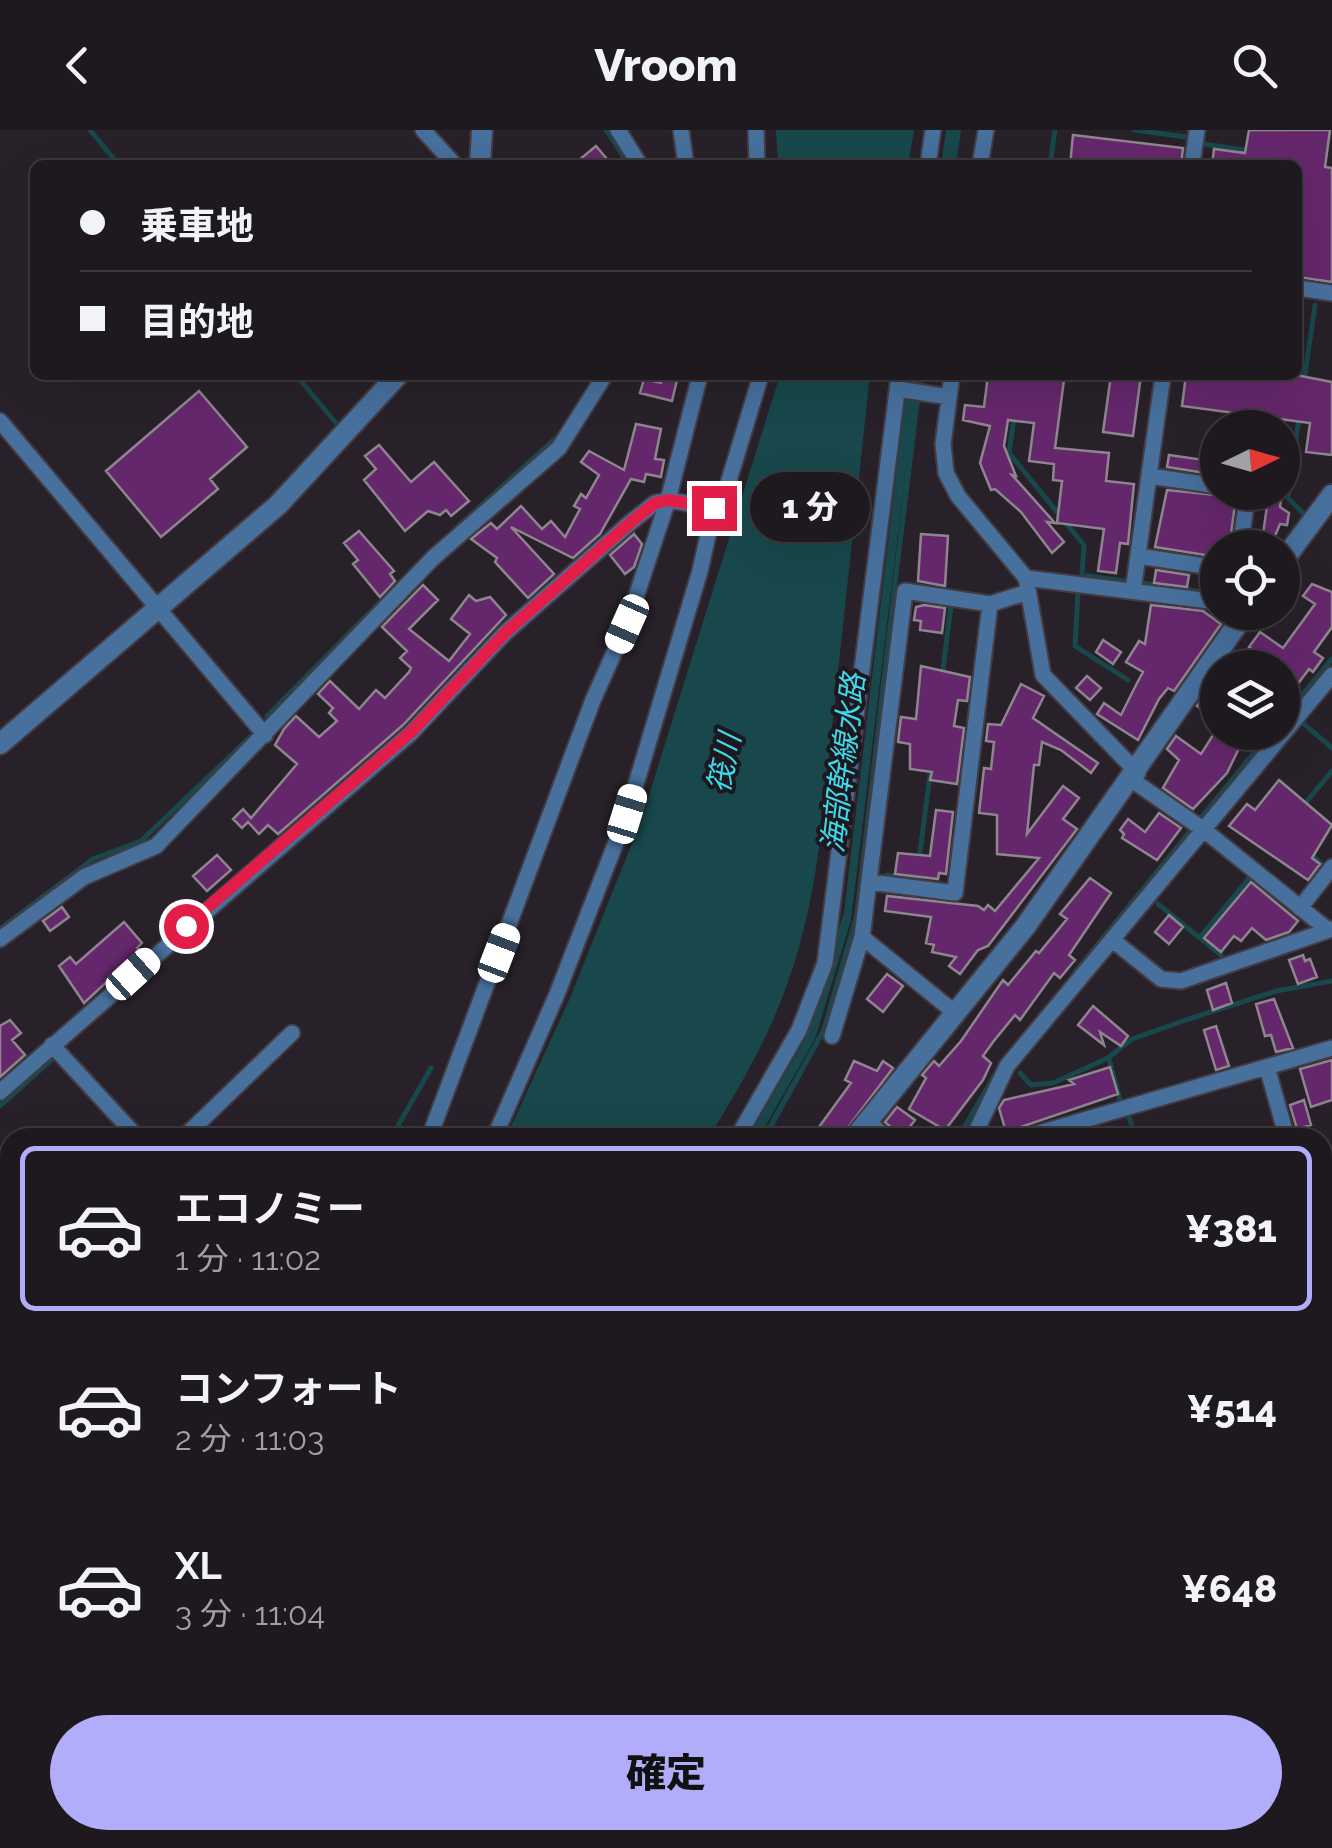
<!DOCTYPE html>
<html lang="ja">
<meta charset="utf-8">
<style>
body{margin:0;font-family:Raleway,"Noto Sans JP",sans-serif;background:#2b262c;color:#f1f3f6;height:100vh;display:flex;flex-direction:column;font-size:38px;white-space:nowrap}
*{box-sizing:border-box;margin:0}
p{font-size:32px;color:#a1a0a4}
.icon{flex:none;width:55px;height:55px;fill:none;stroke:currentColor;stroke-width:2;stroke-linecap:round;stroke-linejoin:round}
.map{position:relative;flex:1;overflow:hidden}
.side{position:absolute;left:0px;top:998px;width:1332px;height:722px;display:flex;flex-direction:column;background:#1e191f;border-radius:30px 30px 0 0;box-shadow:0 10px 40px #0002,0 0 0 2px #3c383d}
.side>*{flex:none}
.guide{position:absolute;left:30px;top:30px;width:1272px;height:220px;border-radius:15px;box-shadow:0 10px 40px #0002,0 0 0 2px #3c383d;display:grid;align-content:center;height:220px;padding:0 50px;background:#1e191f}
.needle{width:65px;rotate:85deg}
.tools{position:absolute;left:1200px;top:280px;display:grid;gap:20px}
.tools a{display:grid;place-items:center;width:100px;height:100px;border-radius:50%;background:#1e191f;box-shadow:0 10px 40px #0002,0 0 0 2px #3c383d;font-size:50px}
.end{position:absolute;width:45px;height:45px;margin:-22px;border:12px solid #e11d48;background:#fff;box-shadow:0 0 0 5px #fff}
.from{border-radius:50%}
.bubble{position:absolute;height:70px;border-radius:35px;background:#1e191f;box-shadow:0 10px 40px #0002,0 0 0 2px #3c383d;font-size:32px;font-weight:800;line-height:70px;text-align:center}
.car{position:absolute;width:30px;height:60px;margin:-30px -15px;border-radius:12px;box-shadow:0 0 8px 2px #0007;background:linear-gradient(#fff 24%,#345 0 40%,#fff 0 76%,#345 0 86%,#fff 0)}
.guide b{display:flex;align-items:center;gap:35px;height:95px;font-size:38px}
.guide b+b{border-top:2px solid #3c383d}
.guide i{width:25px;height:25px;background:#f1f3f6}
ul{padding:18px 0 0;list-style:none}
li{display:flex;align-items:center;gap:30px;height:165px;margin:0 20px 15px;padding:0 30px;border:5px solid transparent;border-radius:15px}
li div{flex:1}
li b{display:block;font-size:38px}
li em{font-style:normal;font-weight:800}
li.active{border-color:#b1adfa}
li>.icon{width:90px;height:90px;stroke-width:1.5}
.button{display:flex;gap:20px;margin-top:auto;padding:20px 50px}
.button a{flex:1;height:115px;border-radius:60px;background:#b1adfa;color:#111;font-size:40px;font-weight:800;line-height:115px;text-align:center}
header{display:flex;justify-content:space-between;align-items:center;height:130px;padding:0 50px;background:#1e191f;font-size:45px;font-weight:800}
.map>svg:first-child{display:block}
.water{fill:#18484c}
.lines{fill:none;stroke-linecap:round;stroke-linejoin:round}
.stream{stroke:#18484c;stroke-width:5}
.building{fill:#65276c;stroke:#8e858f;stroke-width:2.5}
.minor-casing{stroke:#433c44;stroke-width:19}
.tertiary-casing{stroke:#433c44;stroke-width:24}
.secondary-casing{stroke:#433c44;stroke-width:24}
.minor{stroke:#47709d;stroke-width:15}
.tertiary{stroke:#47709d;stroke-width:20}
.secondary{stroke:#589be3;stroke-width:20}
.route{stroke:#e11d48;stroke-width:12}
.labels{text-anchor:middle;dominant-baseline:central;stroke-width:8;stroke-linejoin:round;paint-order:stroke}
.water-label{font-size:30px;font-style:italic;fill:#3bdae7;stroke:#1e171f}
</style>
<header><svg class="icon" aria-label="back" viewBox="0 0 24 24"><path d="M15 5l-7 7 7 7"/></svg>Vroom<svg class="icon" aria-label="search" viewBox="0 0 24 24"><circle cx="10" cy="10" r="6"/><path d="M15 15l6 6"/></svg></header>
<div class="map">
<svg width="1332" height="1718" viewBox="0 0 1332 1718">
<rect width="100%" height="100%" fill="#282129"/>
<path class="water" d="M776,0H914L908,35H778Z
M946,0H961L956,35H941Z
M780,245H870L819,718C802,839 773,904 709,1007H506L570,868L641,691Z
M908,245H923L855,800L824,905L768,1007H761L821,900L854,786L907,329L851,790L815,909L759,1007L748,1008L805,909L844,782Z
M51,1710H235L230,1718H44Z
M527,1710H584L591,1718H534Z
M587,1710H644L652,1718H595Z"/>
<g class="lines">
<path class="stream" d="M90,0L119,35
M606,0L629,35
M1134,0L1187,7
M1204,14L1250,21
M1050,35L1055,0
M296,245L335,292
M1304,251L1315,175
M1299,287L1288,368L1306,386
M1014,288L1009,323L1084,415L1082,445L1124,451
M455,399L558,306
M1142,453L1210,463
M1078,462L1075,516L1128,550
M942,547L951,475
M267,586L379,473
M1282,589L1332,529
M1304,594L1332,618
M1302,677L1332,641
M1309,723L1324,736
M919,730L931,637
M887,745L917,748L918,741
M1158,774L1221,825
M0,799L93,729L141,711L251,606
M1201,806L1250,747
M1075,842L1271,602
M1109,929L1121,974
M1020,943L1031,955L1053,953L1108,928L1132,909L1189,889L1276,861L1332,851
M0,976L55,927
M1129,986L1135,1008
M391,1008L431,938
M958,1008L997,941
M0,1364L10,1375
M0,1404L8,1395
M1322,1660L1332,1693
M814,1710L826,1718
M847,1711C888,1718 928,1709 970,1718
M497,1718L501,1710"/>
</g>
<path class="building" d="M1249,0H1330L1325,37L1332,38V152L1298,147V35H1212L1214,19L1245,23Z
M1073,5L1183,18L1181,35H1070Z
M596,16L612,35H573Z
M988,245L1064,250L1055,318L1109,323L1106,351L1134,354L1128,414L1120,413L1116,443L1098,441L1104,399L1057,393L1062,351L1053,350L1054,334L1029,331L1034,293L1008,290L1004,316L1016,346L1012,345L1055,393L1047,392L1064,412L1052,423L1021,382L995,359L991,360L980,333L990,296L963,290L965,275L984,277Z
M1111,245H1141L1133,306L1103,302Z
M1186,245H1296L1332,252V325L1306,322L1310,293L1182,276Z
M662,247L677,250L672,271L640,263L644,249L661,253Z
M199,261L247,317L210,349L218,359L161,407L106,341Z
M636,294L661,299L655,329L664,330L661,347L646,344L644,352L631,349L600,404L573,428L511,397L554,444L528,468L495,432L497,428L471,409L491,393L497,399L521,376L542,399L551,391L565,407L580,379L574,376L581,364L586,368L599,345L581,332L589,321L624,340Z
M379,315L411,352L434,332L469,371L451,386L446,380L440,385L428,381L405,401L364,350L376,339L365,326Z
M1169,325L1218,332V345L1167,337Z
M1167,360L1236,367L1229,418H1218V427L1155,417Z
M1269,362H1282L1280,377L1289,383L1287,395L1280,394L1270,418H1251L1254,403L1263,404Z
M359,401L394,441L390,444L395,451L380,467L353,434L358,430L344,413Z
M634,404L642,414L634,437L625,444L610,425Z
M921,404L948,406L945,456L918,451Z
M1156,440L1189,445L1187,457L1154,453Z
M1312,454L1332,462V497L1314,522L1323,528L1313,542L1309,539L1282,575V538H1261L1266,530L1249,517L1260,502L1283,518L1315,474L1303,466Z
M423,455L438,470L409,499L449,531L470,504L451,489L469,465L476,471L490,467L506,485L403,595L278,704L268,695L259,704L248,692L242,698L233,689L243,679L251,688L297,634L275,615L284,599L296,586L319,607L337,591L329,583L333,578L318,564L330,551L359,579L376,560L385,568L409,542L411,538L400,528L407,521L382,497Z
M924,475L945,478L942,503L920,500L921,491L914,490L916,477Z
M1151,475L1203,481L1221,494L1174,561L1168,558L1159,569L1138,610L1097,584L1104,573L1121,585L1136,555L1143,542L1126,532L1139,511L1145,514Z
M1103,510L1121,522L1113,534L1096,522Z
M921,536L970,547L967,571L958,570L954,596L964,598L957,654L930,650L932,642L910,639V614L898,612L901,587L916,589Z
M1087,546L1101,558L1090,570L1076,558Z
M1214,552L1218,554V591L1197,576Z
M1021,554L1044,566L1033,588L1098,633L1091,643L1061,620L1042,612L1039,635H1034L1027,704L1063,656L1079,668L1063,689L1077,699L988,816L978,820L960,844L949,836L956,827L932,822L934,815L926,813L931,787L885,781L887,766L978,776L984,780L988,775L995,781L1039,728L997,724V685L979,683L984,638L991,639L994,612L986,611L988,594L1001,595Z
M1215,602H1247L1227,643L1193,679L1163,658L1179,630L1167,619L1176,606L1201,624Z
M1279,650L1332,695L1312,728L1320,734L1308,750L1229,696L1247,674L1255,680Z
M936,680L953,682L946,744L939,743L938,749L895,744L898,723L930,726Z
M1159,683L1181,698L1157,730L1122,708L1124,704L1120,700L1128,689L1145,702Z
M217,725L231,740L207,761L193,746Z
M1090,748L1111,763L1069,825L1075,830L1060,848L1054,843L1020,890L1015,885L993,912L983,926L991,933L983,950L945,1000L909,979L926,948L922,945L934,931L939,936L961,911L1003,850L1008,855L1036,821L1039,823L1067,789L1060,784Z
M1251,752L1298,791L1289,802L1266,810L1252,798L1241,811L1234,806L1221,822L1204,808Z
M62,777L69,787L50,801L43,791Z
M1169,785L1183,797L1169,814L1155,802Z
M124,792L142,813L137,818L140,821L84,873L59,836L70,827L76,834Z
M1303,825L1305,831L1310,829L1317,847L1298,854L1289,830Z
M887,844L903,856L883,882L867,869Z
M1226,853L1232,873L1213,880L1207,860Z
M1274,869L1293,918L1276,922L1271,905L1265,906L1256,874Z
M1093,876L1128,906L1121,916L1100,902L1104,915L1078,895Z
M10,890L21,903L12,910L25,925L0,947V896Z
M1216,896L1229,936L1216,940L1204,900Z
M1332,930V970L1311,977L1300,939Z
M854,931L877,941L883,931L893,938L840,1008H811L851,953L845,950Z
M1110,937L1118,964L1006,1002L999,978L1004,970L1074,954L1069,950Z
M1304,970L1311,995L1297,999L1290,975Z
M897,977L915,990L902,1007L885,992Z"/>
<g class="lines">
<defs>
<path id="minor" d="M423,0L455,35
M618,0L640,35
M681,0L686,35
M756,0L757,35
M928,35L933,0
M980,35L986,0
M1192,35L1197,0
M1298,158L1332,163
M952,245L943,314L946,343L958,366L1026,448L1043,545L1138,643
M898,259L949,267
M0,291L265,605
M1149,346L1218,356
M1240,418L1248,362
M1138,426L1218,438
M1026,448L1218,472
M1133,461L1163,245
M1132,650L1204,700L1328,800
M870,752L955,763L990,474
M1300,778L1332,737
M862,807L954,882
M0,809L84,747L156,716L433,428L559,318L605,245
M1115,812L1161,849L1181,851L1332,799
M832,906L862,807L905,461L990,474L1028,462
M52,915L138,1008
M1267,937L1287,1008
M0,962L411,603L506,502L631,392L655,373L668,370L714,378
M867,991L887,1008
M183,1008L292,903
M429,1008L593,570L627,494L668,370L700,245
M494,1008L557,864L627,684L700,441L714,378L727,357L761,245
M737,1008L799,900L825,833L899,245
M973,1008L1007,936L1332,545
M1022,1008L1332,918
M1322,1128L1332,1160
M0,1181L10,1172
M0,1377L10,1388
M0,1540L10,1521
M835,1710L837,1718
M989,1710L1013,1718
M29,1718L36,1710
M256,1718L261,1710
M728,1718L736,1710"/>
<path id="tertiary" d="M480,35L482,0
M1282,432L1332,365
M0,614L278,375L398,245
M854,1008L1025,797L1246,482
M0,1054L10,1065
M1178,1718L1179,1710"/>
<path id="secondary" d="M1322,1360L1332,1357
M463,1718L468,1710"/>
</defs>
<use href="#minor" class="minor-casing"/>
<use href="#tertiary" class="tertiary-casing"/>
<use href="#secondary" class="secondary-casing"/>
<use href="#minor" class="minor"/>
<use href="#tertiary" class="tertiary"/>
<use href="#secondary" class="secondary"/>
</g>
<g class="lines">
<path class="route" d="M186,796L411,602L506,502L631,392L655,373L668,370L714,378"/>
</g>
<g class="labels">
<g class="water-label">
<text transform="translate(724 633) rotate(-78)">筏川</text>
<text transform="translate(843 633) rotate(-83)">海部幹線水路</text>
</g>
</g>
</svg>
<div class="tools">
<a><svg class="needle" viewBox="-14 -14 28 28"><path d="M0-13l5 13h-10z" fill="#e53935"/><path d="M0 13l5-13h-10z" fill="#a1a0a4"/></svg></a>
<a><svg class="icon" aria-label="locate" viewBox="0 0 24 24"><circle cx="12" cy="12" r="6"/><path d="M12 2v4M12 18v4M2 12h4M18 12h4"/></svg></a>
<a><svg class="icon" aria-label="layers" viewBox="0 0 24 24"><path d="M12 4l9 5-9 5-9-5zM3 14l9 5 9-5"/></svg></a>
</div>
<i class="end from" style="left:186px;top:796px"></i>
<i class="end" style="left:714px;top:378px"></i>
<div class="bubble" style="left:750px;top:342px;width:120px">1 分</div>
<i class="car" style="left:627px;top:494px;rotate:204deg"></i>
<i class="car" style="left:627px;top:684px;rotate:17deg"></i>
<i class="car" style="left:499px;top:823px;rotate:21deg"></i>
<i class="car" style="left:133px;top:844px;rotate:48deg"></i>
<div class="guide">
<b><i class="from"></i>乗車地</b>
<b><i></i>目的地</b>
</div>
<section class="side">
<ul>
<li class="active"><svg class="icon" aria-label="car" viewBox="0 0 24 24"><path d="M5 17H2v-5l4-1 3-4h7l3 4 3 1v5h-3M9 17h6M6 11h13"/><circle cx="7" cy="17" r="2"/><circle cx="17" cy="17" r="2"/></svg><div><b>エコノミー</b><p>1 分 · 11:02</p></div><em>¥381</em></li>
<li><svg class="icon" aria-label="car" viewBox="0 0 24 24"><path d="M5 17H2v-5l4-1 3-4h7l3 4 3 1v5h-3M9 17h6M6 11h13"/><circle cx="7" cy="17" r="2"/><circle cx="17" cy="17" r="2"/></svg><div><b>コンフォート</b><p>2 分 · 11:03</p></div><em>¥514</em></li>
<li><svg class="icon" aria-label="car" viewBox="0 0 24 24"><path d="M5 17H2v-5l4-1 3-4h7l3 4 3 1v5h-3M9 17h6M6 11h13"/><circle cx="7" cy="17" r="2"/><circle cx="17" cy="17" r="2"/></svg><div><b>XL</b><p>3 分 · 11:04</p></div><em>¥648</em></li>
</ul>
<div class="button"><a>確定</a></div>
</section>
</div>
